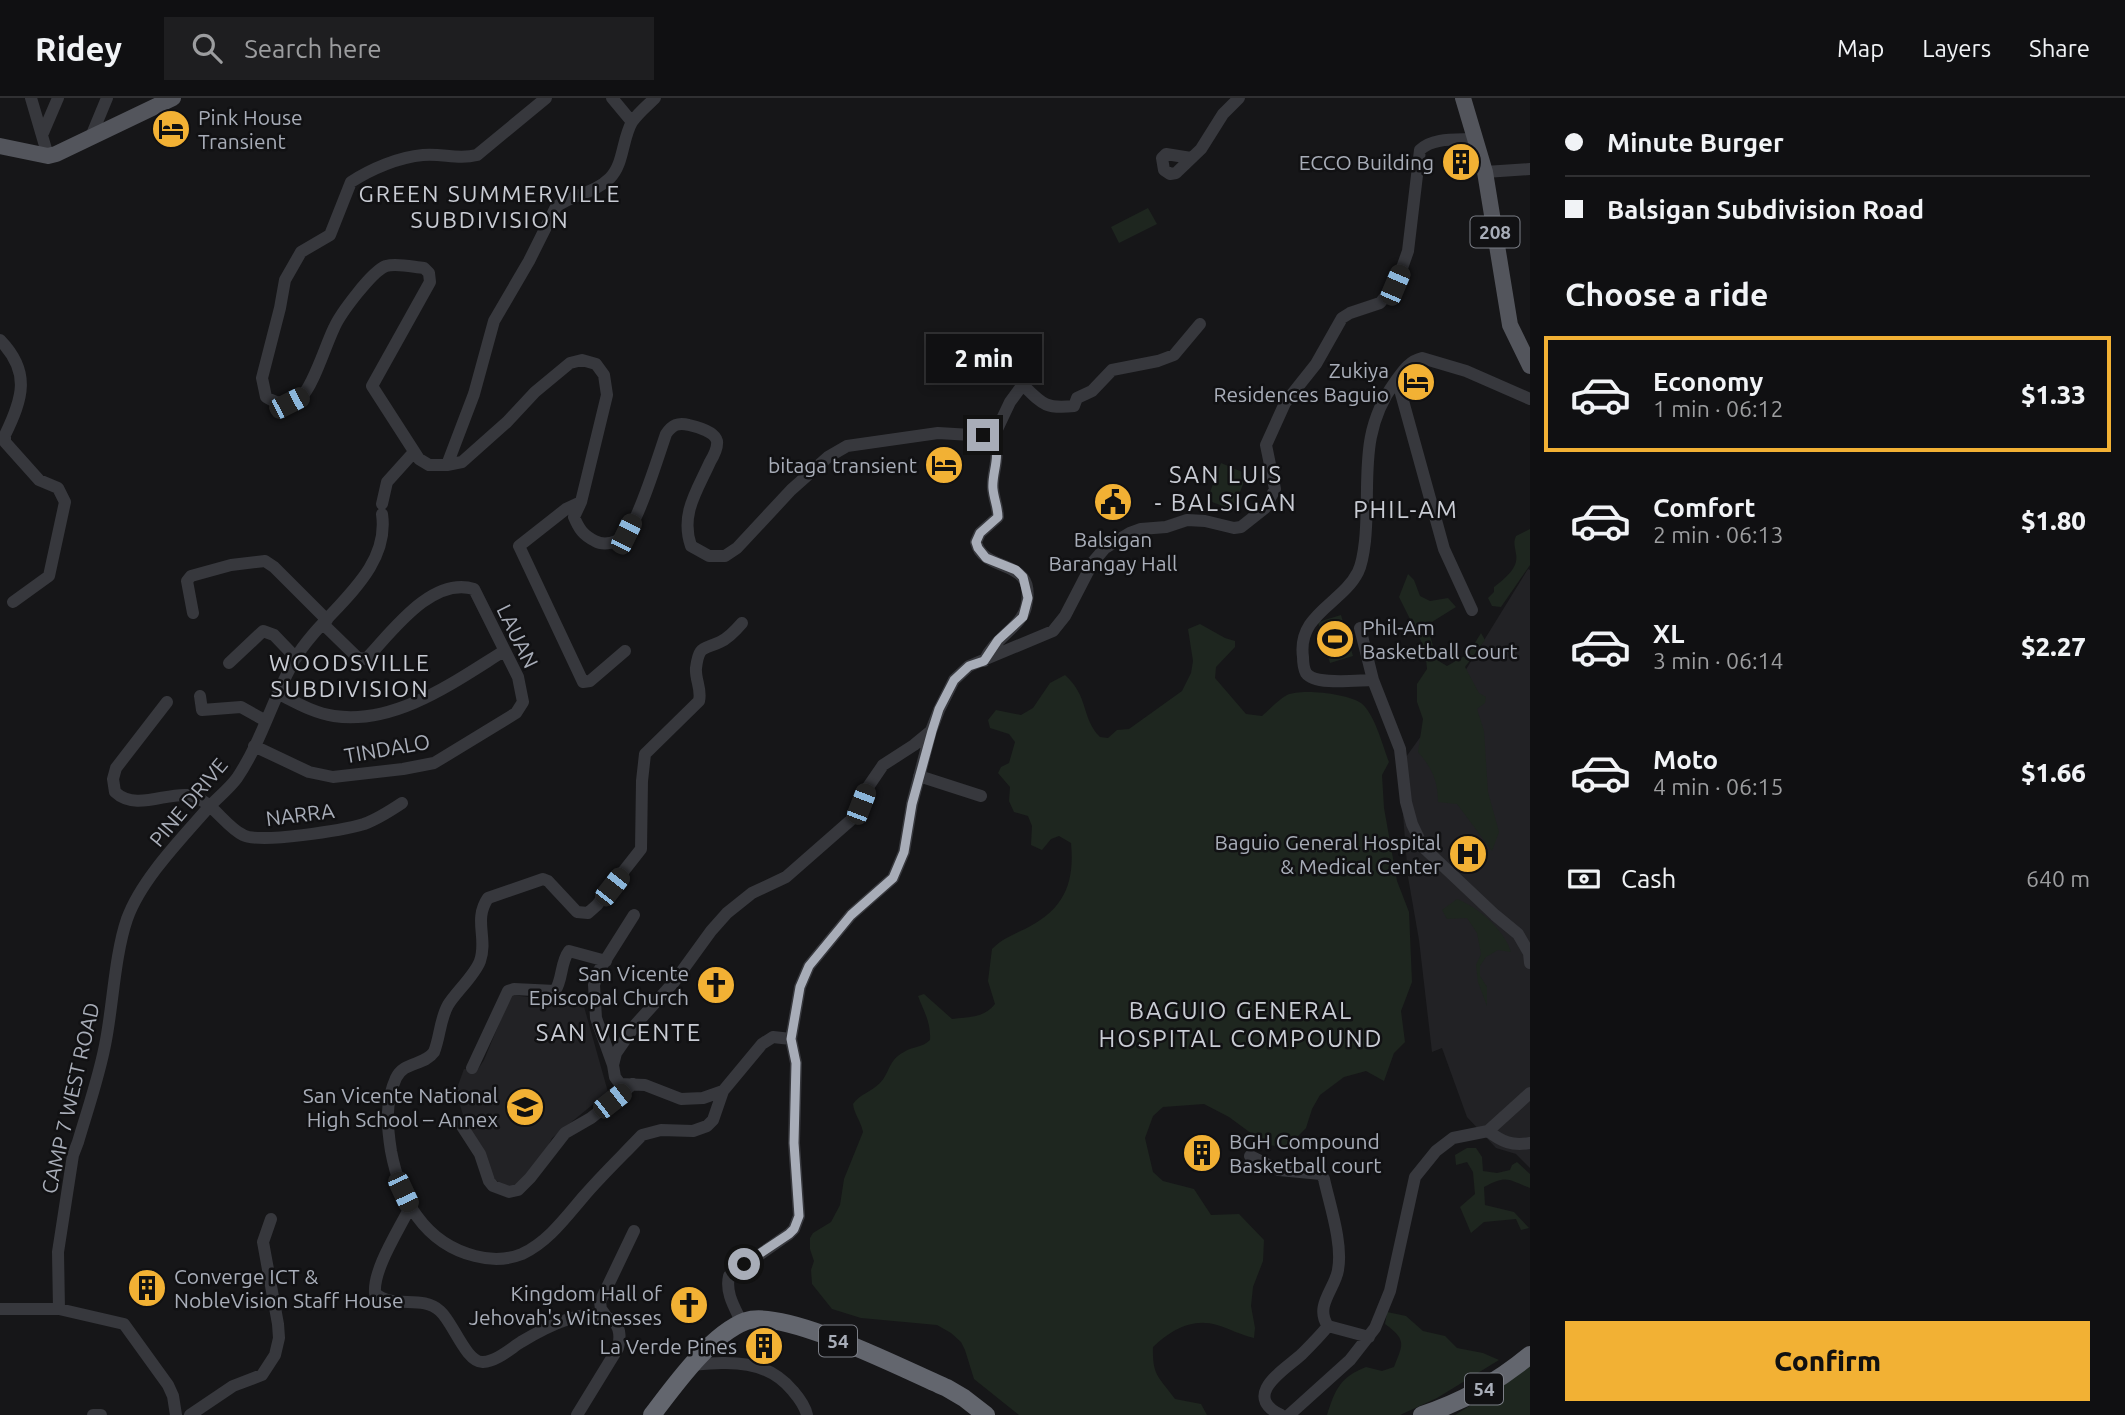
<!DOCTYPE html>
<meta charset="utf-8">
<style>
body{margin:0;font-family:Ubuntu,sans-serif;background:#1e1e20;color:#f1f3f6;height:100vh;display:flex;flex-direction:column;font-size:26px;white-space:nowrap}
*{box-sizing:border-box;margin:0}
p{font-size:23px;color:#9c9d9f}
.icon{flex:none;width:38px;height:38px;fill:none;stroke:currentColor;stroke-width:2;stroke-linecap:round;stroke-linejoin:round}
.map{position:relative;flex:1;overflow:hidden}
.side{display:flex;flex-direction:column;background:#101012;width:595px}
.side>*{flex:none}
.banner{display:grid;align-content:center;height:154px;padding:0 35px;background:#101012}
.end{position:absolute;width:32px;height:32px;margin:-16px;border:9px solid #a8adb8;background:#111;box-shadow:0 0 0 4px #111}
.from{border-radius:50%}
.bubble{position:absolute;height:49px;border-radius:0px;background:#101012;box-shadow:0 4px 10px #0003,0 0 0 2px #303032;font-size:23px;font-weight:800;line-height:49px;text-align:center}
.car{position:absolute;width:21px;height:42px;margin:-21px -10px;border-radius:9px;box-shadow:0 0 5px 2px #0007;background:linear-gradient(#222 24%,#8ab4d8 0 40%,#222 0 76%,#8ab4d8 0 86%,#222 0)}
.banner b{display:flex;align-items:center;gap:24px;height:66px;font-size:26px}
.banner b+b{border-top:2px solid #303032}
.banner i{width:18px;height:18px;background:#f1f3f6}
ul{padding:0;list-style:none}
li{display:flex;align-items:center;gap:21px;height:116px;margin:0 14px 10px;padding:0 21px;border:4px solid transparent;border-radius:0px}
li div{flex:1}
li b{display:block;font-size:26px}
li em{font-style:normal;font-weight:800}
li.selected{border-color:#f2b134}
li>.icon{width:63px;height:63px;stroke-width:1.5}
h2{padding:0 35px;font-size:32px;line-height:84px}
.pay{display:flex;align-items:center;gap:18px;height:77px;padding:0 35px;font-size:26px}
.pay p{margin-inline-start:auto}
.action{display:flex;gap:14px;margin-top:auto;padding:14px 35px}
.action a{flex:1;height:80px;border-radius:0px;background:#f2b134;color:#111;font-size:28px;font-weight:800;line-height:80px;text-align:center}
header{display:flex;align-items:center;gap:42px;box-sizing:border-box;height:98px;padding:0 35px;background:#101012;border-bottom:2px solid #303032}
header strong{font-size:33px}
nav{display:flex;gap:38px;margin-inline-start:auto;font-size:24px}
.search{width:490px;height:63px;background:#1e1e20;display:flex;align-items:center;gap:18px;box-sizing:border-box;padding:0 24px;border-radius:0px;color:#9c9d9f;font-size:26px}
main{display:flex;flex:1;min-height:0}
.map>svg:first-child{display:block}
.built{fill:#222225}
.green{fill:#1e261f}
.lines{fill:none;stroke-linecap:round;stroke-linejoin:round}
.minor{stroke:#37383d;stroke-width:12}
.major{stroke:#53555c;stroke-width:16}
.highway{stroke:#63666e;stroke-width:18}
.route{stroke:#a8adb8;stroke-width:9}
.labels{text-anchor:middle;dominant-baseline:central;stroke-width:5;stroke-linejoin:round;paint-order:stroke}
.shield{fill:#111113;stroke:#7b7e86;stroke-width:2}
.shield-label{font-size:19px;font-weight:bold;fill:#a8adb8}
.poi-label{font-size:21px;fill:#a8adb8;stroke:#111113;text-anchor:end}
.street-label{font-size:21px;fill:#a8adb8;stroke:#111113}
.neighbourhood-label{font-size:23px;letter-spacing:2px;fill:#c9ccd4;stroke:#111113}
.quarter-label{font-size:24px;letter-spacing:2px;fill:#c9ccd4;stroke:#111113}
</style>
<header>
<strong>Ridey</strong>
<div class="search"><svg class="icon" aria-label="search" viewBox="0 0 24 24"><circle cx="10" cy="10" r="6"/><path d="M15 15l6 6"/></svg>Search here</div>
<nav><a>Map</a><a>Layers</a><a>Share</a></nav>
</header>
<main>
<div class="map">
<svg width="1530" height="1317" viewBox="0 0 1530 1317">
<rect width="100%" height="100%" fill="#161618"/>
<path class="built" d="M1528,471L1530,472V1070L1516,1056L1496,1050L1467,1019L1442,950L1432,954L1419,842L1408,779L1400,679L1406,659L1449,599Z
M511,897L583,905L608,994L552,1040L543,1058L517,1088H508L499,1085L489,1075L465,1024L456,993L464,971L477,973L484,962Z"/>
<path class="green" d="M1148,110L1157,126L1119,145L1111,129Z
M1221,365L1247,376L1233,412L1207,402Z
M1530,431V467L1501,509L1492,508L1488,500L1494,494V489C1504,481 1519,470 1516,456C1515,448 1513,445 1516,438Z
M1408,476L1414,482L1420,498L1430,503L1448,500L1456,509L1427,527L1437,562L1447,568L1468,556L1481,535L1485,542L1465,569L1479,595L1486,599L1485,605L1477,611L1484,633L1488,694L1499,734L1492,753L1457,706L1438,704C1438,683 1432,670 1418,654L1423,621L1417,604V586L1427,571L1425,551L1399,499Z
M1341,517L1353,558L1330,565L1318,524Z
M1200,526L1225,540L1235,543V549L1216,569L1215,580L1246,616L1262,618C1270,611 1278,602 1287,597C1301,590 1349,596 1361,605C1375,616 1383,649 1389,664L1382,677L1384,710L1397,783L1409,814L1412,884L1401,913L1405,944L1394,955L1384,983L1366,973L1344,979L1320,997L1312,1011L1306,1030L1287,1049L1267,1047L1229,1019L1204,1006L1163,1009L1153,1018L1145,1040L1153,1074L1163,1083L1194,1091L1211,1117L1239,1116L1264,1142L1263,1163L1253,1189L1251,1208L1255,1230L1254,1240C1241,1237 1230,1231 1217,1227C1192,1219 1170,1233 1153,1249C1152,1278 1159,1279 1175,1301L1201,1306L1207,1317H1019L974,1281L965,1252L961,1244L951,1235L937,1227L861,1220L832,1211L812,1186L811,1172L814,1163L810,1151V1140L813,1135L831,1124L840,1107L844,1081L863,1034C861,1023 854,1016 853,1006C860,996 871,994 880,985C890,975 888,962 904,954C913,948 922,950 930,942C931,924 924,914 918,898L924,896L952,921C969,919 984,920 995,906L988,883L992,851C1002,841 1012,837 1025,831C1063,812 1075,787 1071,745L1059,738L1051,741L1042,752L1031,747L1032,728L1028,718L1014,714L1009,703L1010,689L998,675L1001,669L1009,665L1015,644L1009,636L990,630L988,622L996,612L1021,617L1033,610L1050,585L1065,577C1089,598 1081,620 1100,639L1108,640L1117,632L1129,631L1182,593L1191,575L1193,563L1188,531Z
M1457,801C1478,809 1504,831 1511,854L1498,852L1486,859L1480,868V878L1487,889V908L1478,884L1476,867L1481,856L1477,835L1467,820L1447,821L1442,812Z
M1467,1050H1476L1482,1059L1483,1073L1497,1075L1510,1072L1512,1067L1517,1064L1530,1076V1090C1507,1081 1507,1077 1484,1089L1485,1107L1514,1114L1529,1130L1521,1132L1516,1121L1484,1124L1471,1135L1460,1109L1475,1096L1473,1074L1467,1064L1456,1067L1455,1057Z
M1387,1214L1406,1218L1423,1233L1445,1238L1457,1250L1483,1255L1499,1262L1437,1300L1400,1317H1327C1335,1292 1340,1279 1366,1269L1382,1273L1394,1269C1403,1246 1407,1242 1385,1226Z
M1530,1264V1317H1455L1487,1297Z"/>
<g class="lines">
<path class="minor" d="M31,0L48,58
M546,0L477,57C458,62 442,55 423,57C399,59 371,71 351,84L330,137L301,154L285,182L280,210L262,280L266,299C277,306 290,309 301,299C313,289 326,246 334,230C340,216 372,173 386,168C397,165 413,169 424,170L429,175L430,184L372,288L419,361L429,367H447L462,364L507,324L535,294L570,265L582,262L596,266L604,277L607,297L581,404L574,419C579,431 583,437 595,443C604,448 617,445 625,437C638,425 659,356 666,336C672,327 678,324 689,327C698,329 715,334 717,343C718,350 713,359 710,364C697,393 680,416 691,448L709,458H725L737,450L791,392L828,359L847,348L938,335L988,338C1005,354 991,372 993,391C994,401 998,410 998,419L980,435L976,444C984,477 1038,458 1026,509C1022,528 995,539 984,563
M612,0L632,24
M43,35L58,0
M90,41L107,0
M1191,60L1166,56L1162,60L1164,72L1170,76L1176,75L1201,51L1223,16L1239,0
M1485,74L1530,71
M0,242C31,274 23,300 5,337V344L39,382L58,390L65,404L49,478L13,504
M1397,281L1444,451L1472,512
M992,342L1010,304L1021,289H1025C1043,307 1047,311 1074,308L1077,300L1092,293L1112,272L1158,263L1174,257L1200,226
M447,367L474,296L494,223L529,163L556,109C572,96 594,96 610,80C624,66 622,41 632,24C638,15 648,7 655,0
M581,404L566,411L519,448L583,584L590,583L625,553
M382,406L387,384L414,354
M193,515L187,483L191,478L231,467L265,463L274,469L327,522
M742,525C736,532 729,540 720,544C703,552 699,547 696,570C695,582 702,591 699,603L645,656L642,683L641,751L597,807L588,815L577,814L548,783L543,781L488,800C473,822 488,840 480,863C475,877 456,894 448,907C440,921 440,939 434,954C424,968 404,963 396,980C385,1004 387,1028 391,1053C400,1101 424,1145 475,1158C490,1162 507,1162 522,1156C548,1144 566,1119 584,1098C602,1077 623,1057 642,1037L661,1032L693,1033L707,1028L713,1022L723,993L762,946L773,939L791,941
M1360,530L1373,582L1400,651L1406,704L1412,726L1423,749L1495,817L1518,836L1529,855L1530,865
M229,565L263,533L274,537L296,560
M1373,582C1358,582 1315,588 1306,575C1304,571 1303,564 1303,559C1297,516 1342,506 1358,474C1362,466 1364,452 1365,443C1371,384 1357,336 1395,284C1403,273 1409,263 1422,260L1466,273L1530,301
M279,596C297,605 314,615 334,618C396,627 454,584 504,553
M200,598L202,612L241,609L266,623
M167,604L116,670L113,681L115,694C135,713 165,695 187,697C210,699 224,728 243,737C260,746 344,732 364,726C378,721 390,713 402,705
M254,648L309,674L333,679L403,671L434,665L516,615L523,604L518,579L474,491C431,478 391,535 366,561L358,560L323,526
M919,678L981,698
M613,967L596,920L594,887L598,874L634,817
M472,970L508,893L514,891L555,893C563,881 560,865 569,853L606,863
M723,993L703,1000L681,1001L645,987L620,986L615,979L613,967L616,955L636,926L674,884L711,833L727,815L752,795L786,779L851,722L868,689L883,667L914,647L931,633
M460,1025L480,1056L489,1083L493,1088L509,1094L518,1092L530,1080L565,1035L591,1020L633,986
M1488,1033L1530,995
M1250,1058L1279,1072L1321,1076L1324,1081C1330,1108 1343,1146 1338,1172C1335,1191 1314,1208 1328,1228C1320,1238 1311,1247 1302,1256C1286,1271 1240,1297 1281,1317
M410,1109C399,1132 373,1171 375,1195C393,1212 422,1196 440,1213C453,1224 466,1265 483,1264C497,1263 510,1251 521,1244C541,1232 594,1202 615,1225C621,1232 620,1241 618,1250L577,1317
M0,1211H59L124,1226L168,1287L173,1298L176,1317
M59,1211L58,1154L73,1057L78,1044C88,1010 100,976 106,942C113,905 115,856 127,821C141,782 180,742 208,710C217,700 229,691 237,680C262,643 273,599 295,561C322,514 391,477 382,416
M606,1218L601,1211L600,1204L634,1133
M742,1225C735,1210 725,1195 729,1178L789,1136L794,1131L799,1118L794,1045L796,965L791,941L800,889L809,868L851,817L893,780L904,754L912,706L931,633L939,612L954,582L969,568L1053,533L1065,518L1093,464L1105,450L1130,435L1141,431L1166,429L1187,422L1205,423L1234,430L1241,429L1265,410L1275,391L1266,347L1285,305L1316,266L1342,220L1350,215L1380,205L1395,187L1402,170L1408,153L1420,52C1433,39 1457,42 1475,41
M1328,1228L1369,1239
M691,1267C729,1264 766,1260 793,1293C799,1300 805,1308 807,1317
M93,1317H101
M190,1317L233,1288L262,1277L275,1257L279,1240L278,1226L263,1144L271,1121
M1289,1317L1350,1262L1375,1230L1390,1193L1415,1079L1436,1053L1453,1040L1488,1033C1502,1044 1512,1048 1530,1045"/>
<path class="major" d="M1463,0L1485,74L1510,227L1530,268
M0,48L48,58L56,56L173,0"/>
<path class="highway" d="M652,1317C674,1288 711,1236 746,1223C785,1210 905,1272 947,1290L964,1300L986,1317
M1422,1317C1463,1304 1496,1285 1530,1257"/>
</g>
<g class="lines">
<path class="route" d="M744,1166L789,1136L794,1131L799,1118L794,1045L796,965L791,941L800,889L809,868L851,817L893,780L904,754L912,706L932,633L939,611L954,582L969,568L984,563L998,542L1023,519L1028,500L1023,479L1016,472L986,460L978,450L976,444L980,435L998,419C998,410 994,401 993,391C991,373 1005,353 988,338L983,337"/>
</g>
<defs>
<symbol id="hotel-disc" viewBox="-11 -11 22 22"><circle r="9.5" fill="#f2b134" stroke="#111113"/><path d="M-6-4.5h1.5V1H6V5H4.5V3h-9V5H-6ZM-4 0a1.8 1.8 0 1 1 3.6 0ZM.5 0V-2.5h3Q6-2.5 6 0Z" fill="#111"/></symbol>
<symbol id="building-disc" viewBox="-11 -11 22 22"><circle r="9.5" fill="#f2b134" stroke="#111113"/><path d="M-4-6H4V6H1V3H-1V6H-4ZM-2.5-4.3h1.7v1.8h-1.7ZM.8-4.3h1.7v1.8H.8ZM-2.5-1h1.7V.8h-1.7ZM.8-1h1.7V.8H.8Z" fill="#111"/></symbol>
<symbol id="civic-disc" viewBox="-11 -11 22 22"><circle r="9.5" fill="#f2b134" stroke="#111113"/><path d="M-.6-6.5H3V-4.5H.6V-3L4-1V1h2V6H-6V1h2V-1L-.6-3ZM-1.2 2.5V6h2.4V2.5Z" fill="#111"/></symbol>
<symbol id="stadium-disc" viewBox="-11 -11 22 22"><circle r="9.5" fill="#f2b134" stroke="#111113"/><path d="M0-5a6.5 5 0 1 0 0 10a6.5 5 0 1 0 0-10ZM-3.5-1.8h7v3.6h-7Z" fill="#111"/></symbol>
<symbol id="hospital-disc" viewBox="-11 -11 22 22"><circle r="9.5" fill="#f2b134" stroke="#111113"/><path d="M-5-5h3v3.5h4V-5h3V5h-3V1.5h-4V5h-3Z" fill="#111"/></symbol>
<symbol id="church-disc" viewBox="-11 -11 22 22"><circle r="9.5" fill="#f2b134" stroke="#111113"/><path d="M-1.2-6h2.4v3.5h3.3v2.4h-3.3V6h-2.4V-.1h-3.3v-2.4h3.3Z" fill="#111"/></symbol>
<symbol id="school-disc" viewBox="-11 -11 22 22"><circle r="9.5" fill="#f2b134" stroke="#111113"/><path d="M0-5L7-2L0 1L-7-2ZM-4 1L0 2.5L4 1V4Q0 6-4 4Z" fill="#111"/></symbol>
</defs>
<g fill-rule="evenodd">
<use href="#hotel-disc" x="149" y="9" width="44" height="44"/>
<use href="#building-disc" x="1439" y="42" width="44" height="44"/>
<use href="#hotel-disc" x="1394" y="262" width="44" height="44"/>
<use href="#hotel-disc" x="922" y="345" width="44" height="44"/>
<use href="#civic-disc" x="1091" y="382" width="44" height="44"/>
<use href="#stadium-disc" x="1313" y="519" width="44" height="44"/>
<use href="#hospital-disc" x="1446" y="734" width="44" height="44"/>
<use href="#church-disc" x="694" y="865" width="44" height="44"/>
<use href="#school-disc" x="503" y="987" width="44" height="44"/>
<use href="#building-disc" x="1180" y="1033" width="44" height="44"/>
<use href="#building-disc" x="125" y="1168" width="44" height="44"/>
<use href="#church-disc" x="667" y="1185" width="44" height="44"/>
<use href="#building-disc" x="742" y="1226" width="44" height="44"/>
</g>
<g class="labels">
<g class="shield">
<rect x="1470.5" y="118.5" width="49" height="31" rx="5"/>
<rect x="819" y="1227.5" width="38" height="31" rx="5"/>
<rect x="1465" y="1275.5" width="38" height="31" rx="5"/>
</g>
<g class="shield-label">
<text x="1495" y="134">208</text>
<text x="838" y="1243">54</text>
<text x="1484" y="1291">54</text>
</g>
<g class="poi-label">
<text x="198" y="19" text-anchor="start">Pink House<tspan x="198" dy="24">Transient</tspan></text>
<text x="1434" y="64">ECCO Building</text>
<text x="1389" y="272">Zukiya<tspan x="1389" dy="24">Residences Baguio</tspan></text>
<text x="917" y="367">bitaga transient</text>
<text x="1113" y="441" text-anchor="middle">Balsigan<tspan x="1113" dy="24">Barangay Hall</tspan></text>
<text x="1362" y="529" text-anchor="start">Phil-Am<tspan x="1362" dy="24">Basketball Court</tspan></text>
<text x="1441" y="744">Baguio General Hospital<tspan x="1441" dy="24">&amp; Medical Center</tspan></text>
<text x="689" y="875">San Vicente<tspan x="689" dy="24">Episcopal Church</tspan></text>
<text x="498" y="997">San Vicente National<tspan x="498" dy="24">High School – Annex</tspan></text>
<text x="1229" y="1043" text-anchor="start">BGH Compound<tspan x="1229" dy="24">Basketball court</tspan></text>
<text x="174" y="1178" text-anchor="start">Converge ICT &amp;<tspan x="174" dy="24">NobleVision Staff House</tspan></text>
<text x="662" y="1195">Kingdom Hall of<tspan x="662" dy="24">Jehovah's Witnesses</tspan></text>
<text x="737" y="1248">La Verde Pines</text>
</g>
<g class="street-label">
<text transform="translate(518 538) rotate(64)">LAUAN</text>
<text transform="translate(387 650) rotate(-10)">TINDALO</text>
<text transform="translate(188 704) rotate(-50)">PINE DRIVE</text>
<text transform="translate(300 716) rotate(-7)">NARRA</text>
<text transform="translate(70 1000) rotate(-77)">CAMP 7 WEST ROAD</text>
</g>
<g class="neighbourhood-label">
<text x="490" y="95">GREEN SUMMERVILLE<tspan x="490" dy="26">SUBDIVISION</tspan></text>
<text x="350" y="564">WOODSVILLE<tspan x="350" dy="26">SUBDIVISION</tspan></text>
</g>
<g class="quarter-label">
<text x="1226" y="376">SAN LUIS<tspan x="1226" dy="28">- BALSIGAN</tspan></text>
<text x="1406" y="411">PHIL-AM</text>
<text x="1241" y="912">BAGUIO GENERAL<tspan x="1241" dy="28">HOSPITAL COMPOUND</tspan></text>
<text x="619" y="934">SAN VICENTE</text>
</g>
</g>
</svg>
<i class="end from" style="left:744px;top:1166px"></i>
<i class="end" style="left:983px;top:337px"></i>
<div class="bubble" style="left:926px;top:236px;width:116px">2 min</div>
<i class="car" style="left:1395px;top:187px;rotate:23deg"></i>
<i class="car" style="left:289px;top:305px;rotate:63deg"></i>
<i class="car" style="left:626px;top:436px;rotate:26deg"></i>
<i class="car" style="left:861px;top:706px;rotate:21deg"></i>
<i class="car" style="left:612px;top:789px;rotate:38deg"></i>
<i class="car" style="left:612px;top:1003px;rotate:52deg"></i>
<i class="car" style="left:403px;top:1094px;rotate:155deg"></i>
</div>
<section class="side">
<div class="banner">
<b><i class="from"></i>Minute Burger</b>
<b><i></i>Balsigan Subdivision Road</b>
</div>
<h2>Choose a ride</h2>
<ul>
<li class="selected"><svg class="icon" aria-label="car" viewBox="0 0 24 24"><path d="M5 17H2v-5l4-1 3-4h7l3 4 3 1v5h-3M9 17h6M6 11h13"/><circle cx="7" cy="17" r="2"/><circle cx="17" cy="17" r="2"/></svg><div><b>Economy</b><p>1 min · 06:12</p></div><em>$1.33</em></li>
<li><svg class="icon" aria-label="car" viewBox="0 0 24 24"><path d="M5 17H2v-5l4-1 3-4h7l3 4 3 1v5h-3M9 17h6M6 11h13"/><circle cx="7" cy="17" r="2"/><circle cx="17" cy="17" r="2"/></svg><div><b>Comfort</b><p>2 min · 06:13</p></div><em>$1.80</em></li>
<li><svg class="icon" aria-label="car" viewBox="0 0 24 24"><path d="M5 17H2v-5l4-1 3-4h7l3 4 3 1v5h-3M9 17h6M6 11h13"/><circle cx="7" cy="17" r="2"/><circle cx="17" cy="17" r="2"/></svg><div><b>XL</b><p>3 min · 06:14</p></div><em>$2.27</em></li>
<li><svg class="icon" aria-label="car" viewBox="0 0 24 24"><path d="M5 17H2v-5l4-1 3-4h7l3 4 3 1v5h-3M9 17h6M6 11h13"/><circle cx="7" cy="17" r="2"/><circle cx="17" cy="17" r="2"/></svg><div><b>Moto</b><p>4 min · 06:15</p></div><em>$1.66</em></li>
</ul>
<div class="pay"><svg class="icon" aria-label="cash" viewBox="0 0 24 24"><path d="M3 7h18v10H3z"/><circle cx="12" cy="12" r="2"/></svg>Cash<p>640 m</p></div>
<div class="action"><a>Confirm</a></div>
</section>
</main>
